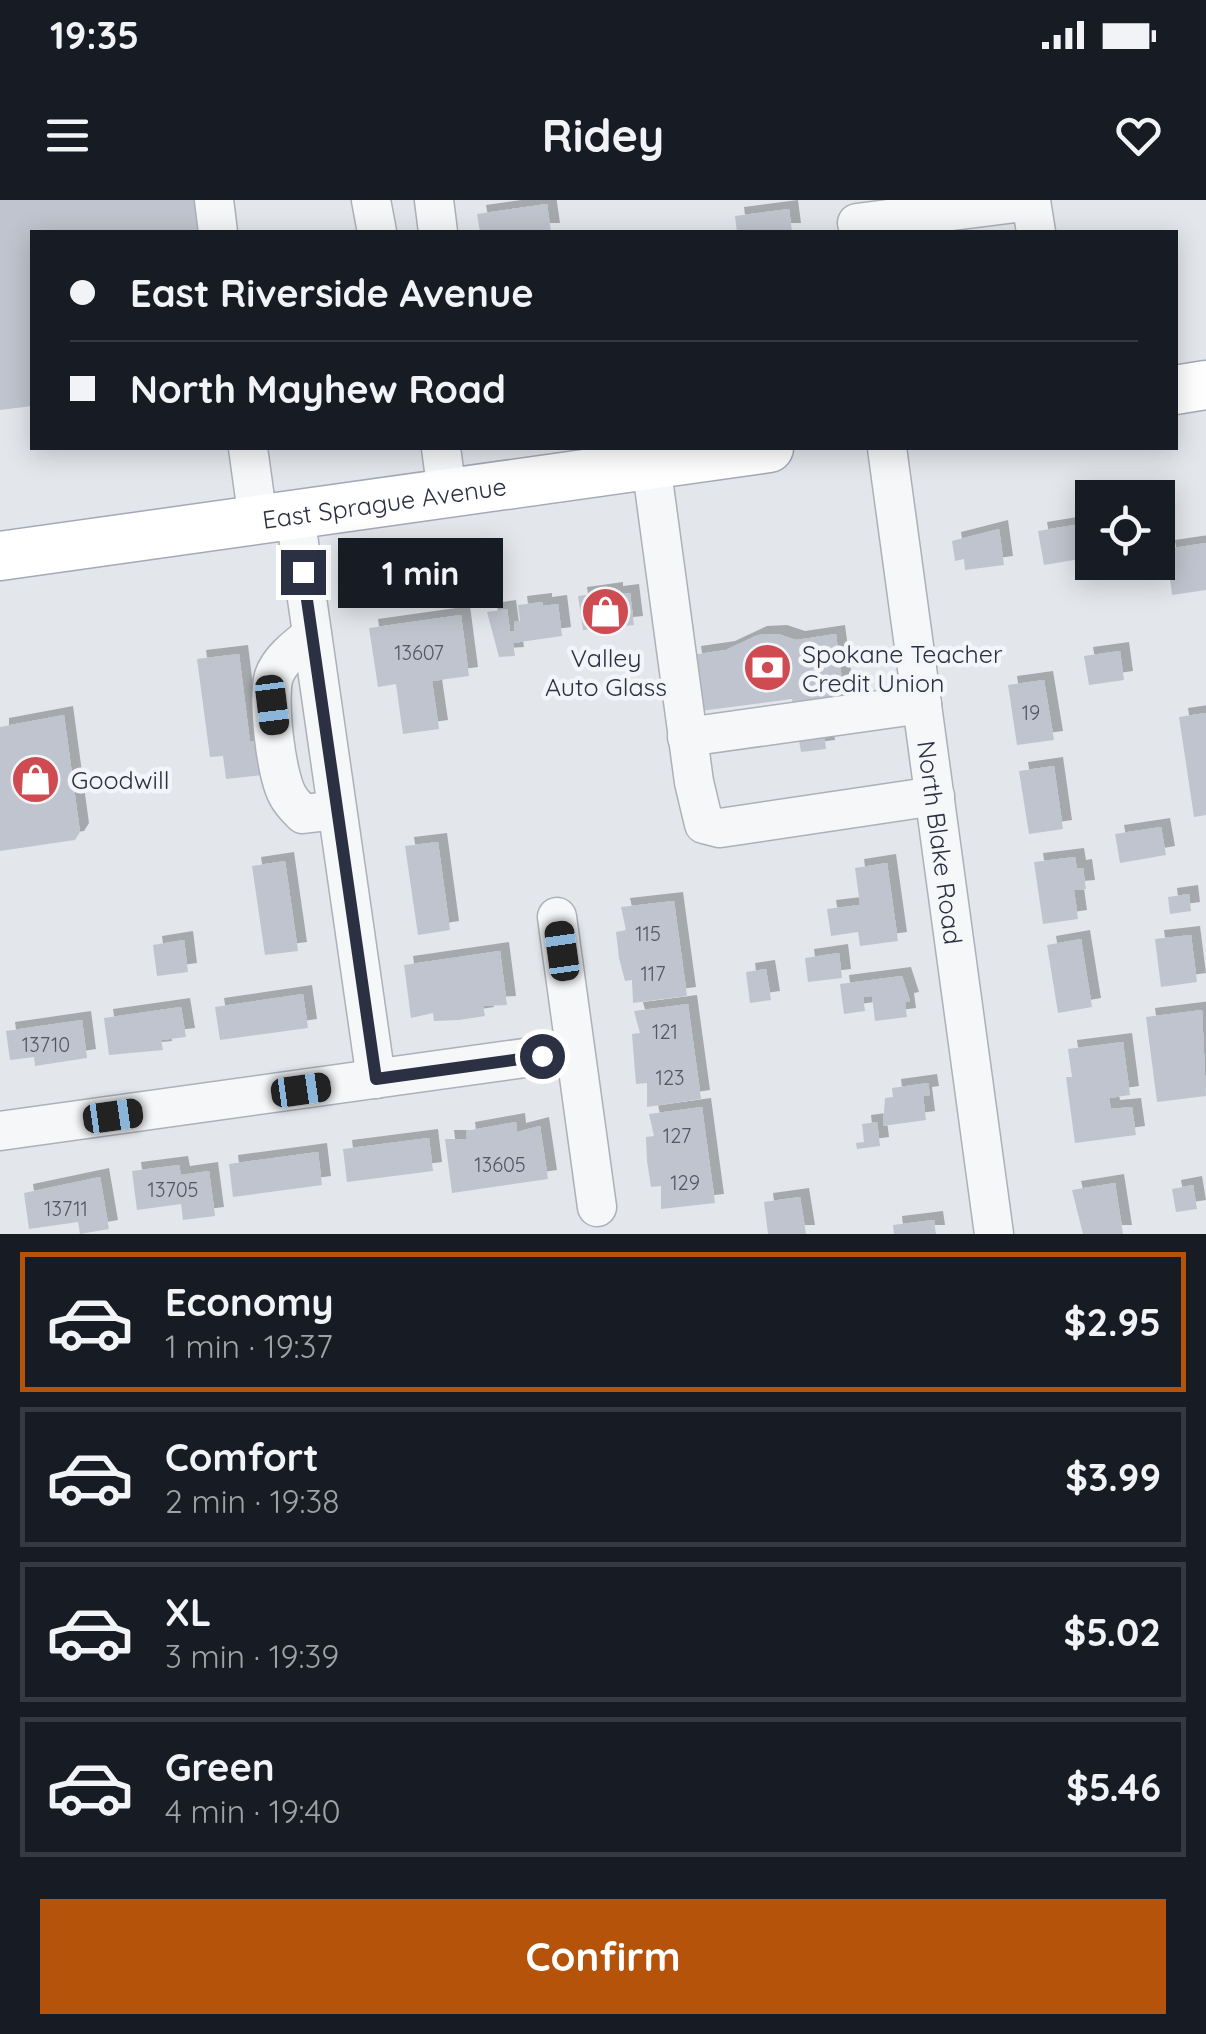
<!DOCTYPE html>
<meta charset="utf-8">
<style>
body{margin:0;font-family:Quicksand,sans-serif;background:#20242c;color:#f1f3f6;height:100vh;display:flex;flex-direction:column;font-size:38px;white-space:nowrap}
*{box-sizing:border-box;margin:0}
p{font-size:32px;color:#9ea1a6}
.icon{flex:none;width:55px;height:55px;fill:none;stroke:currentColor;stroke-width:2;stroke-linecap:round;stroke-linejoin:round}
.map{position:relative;height:1034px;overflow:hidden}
.sheet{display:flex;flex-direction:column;background:#171b24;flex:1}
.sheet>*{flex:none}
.banner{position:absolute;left:30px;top:30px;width:1148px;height:220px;border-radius:0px;box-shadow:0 5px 25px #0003;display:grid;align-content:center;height:220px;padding:0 40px;background:#171b24}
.controls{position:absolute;left:1075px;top:280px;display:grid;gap:20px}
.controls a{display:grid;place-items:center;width:100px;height:100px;border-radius:0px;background:#171b24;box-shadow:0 5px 25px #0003;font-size:50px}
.end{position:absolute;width:45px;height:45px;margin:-22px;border:12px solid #2b3143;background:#fff;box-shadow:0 0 0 5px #fff}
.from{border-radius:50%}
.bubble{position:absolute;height:70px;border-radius:0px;background:#171b24;box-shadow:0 5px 25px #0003;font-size:32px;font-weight:700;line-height:70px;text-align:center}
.car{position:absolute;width:30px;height:60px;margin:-30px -15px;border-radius:12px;box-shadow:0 0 8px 2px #0007;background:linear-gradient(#222 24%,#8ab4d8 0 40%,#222 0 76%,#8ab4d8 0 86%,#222 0)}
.banner b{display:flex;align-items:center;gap:35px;height:95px;font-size:38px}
.banner b+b{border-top:2px solid #363941}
.banner i{width:25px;height:25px;background:#f1f3f6}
ul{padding:18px 0 0;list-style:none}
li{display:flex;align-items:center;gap:30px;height:140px;margin:0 20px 15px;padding:0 20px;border:5px solid #363941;border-radius:0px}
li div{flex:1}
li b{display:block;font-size:38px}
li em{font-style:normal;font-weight:700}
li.selected{border-color:#b45309}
li>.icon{width:90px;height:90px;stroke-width:1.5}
.primary-button{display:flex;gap:20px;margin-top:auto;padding:20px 40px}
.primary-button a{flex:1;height:115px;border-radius:0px;background:#b45309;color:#fff;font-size:40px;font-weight:700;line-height:115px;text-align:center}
.status{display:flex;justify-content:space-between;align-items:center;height:70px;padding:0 50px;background:#171b24;direction:ltr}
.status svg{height:28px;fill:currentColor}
header{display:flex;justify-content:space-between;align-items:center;height:130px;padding:0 40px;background:#171b24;font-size:45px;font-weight:700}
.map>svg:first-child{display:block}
.building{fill:#c0c4ce;filter:url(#shadow)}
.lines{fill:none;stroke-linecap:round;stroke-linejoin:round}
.minor-casing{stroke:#acb0b9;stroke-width:41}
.major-casing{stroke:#a3a9b7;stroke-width:51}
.minor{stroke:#f6f7f9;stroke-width:38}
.major{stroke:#fff;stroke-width:48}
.route{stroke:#2b3143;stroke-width:12}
.labels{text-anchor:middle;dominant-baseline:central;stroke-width:9;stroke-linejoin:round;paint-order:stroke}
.number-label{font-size:20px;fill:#505666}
.street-label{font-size:25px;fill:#2b3143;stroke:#f3f5f8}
.poi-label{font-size:25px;fill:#2b3143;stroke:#f3f5f8;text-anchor:start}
</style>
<div class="status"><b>19:35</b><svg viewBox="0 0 49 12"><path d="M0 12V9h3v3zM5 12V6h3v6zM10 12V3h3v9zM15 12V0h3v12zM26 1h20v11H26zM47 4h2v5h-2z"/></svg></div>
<header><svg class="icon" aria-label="menu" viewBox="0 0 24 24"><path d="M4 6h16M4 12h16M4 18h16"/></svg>Ridey<svg class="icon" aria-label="heart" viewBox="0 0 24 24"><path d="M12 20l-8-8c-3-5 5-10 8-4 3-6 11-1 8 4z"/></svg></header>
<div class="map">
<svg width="1206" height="1034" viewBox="0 0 1206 1034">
<defs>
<filter id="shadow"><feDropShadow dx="9" dy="-9" stdDeviation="0" flood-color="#0004"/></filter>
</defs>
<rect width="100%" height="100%" fill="#e3e6eb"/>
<path class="building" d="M0,0H194L198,32H32V206L0,210Z
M547,4L551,32H480L477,14Z
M789,9L792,32H737L735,16Z
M1092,322V357L1044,365L1038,331Z
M999,329L1004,365L965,370L964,359L955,361L952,341Z
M1206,343V390L1172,395L1166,349Z
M614,391V395L630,393L634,425L583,430L578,396Z
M543,402V406L558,404L562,436L513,443L515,456L499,457L487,412L507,409L510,431H515L514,422L520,421L518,405Z
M461,415L469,476L432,481L439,529L403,534L396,484L378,487L369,428Z
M778,434L796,440L836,434L842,480L849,485L823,525L826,549L801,552L792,499L700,511L692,455L726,450L758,435Z
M1120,451L1124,480L1089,485L1084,456Z
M239,454L250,542L257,541L262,575L226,579L223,556L210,557L197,459Z
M1044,480L1054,540L1017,545L1008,485Z
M1206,513V615L1194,617L1179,517Z
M64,515L80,632L75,640L0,651V527Z
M1054,566L1063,629L1029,634L1019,571Z
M1161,627L1166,655L1120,663L1115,634Z
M438,642L450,730L418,735L405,646Z
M1075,657L1077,669L1083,668L1086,689L1074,690L1078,719L1043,724L1034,662Z
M285,661L298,751L265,755L252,666Z
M887,663L898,741L860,746L858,732L831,736L827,709L860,705L855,668Z
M1189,694L1191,711L1170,714L1168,697Z
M674,701L687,796L633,803L632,780L625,781L619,758L616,732L626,730L621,707Z
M1191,735L1197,782L1161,787L1155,739Z
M1081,739L1092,807L1058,813L1047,745Z
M184,740L188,772L157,776L153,745Z
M500,751L507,805L483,806L485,816L459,820L434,821L433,813L411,818L404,765Z
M839,753L842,778L808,782L805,758Z
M766,769L771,800L750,803L746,772Z
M902,776L910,801L905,802L907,817L875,821L872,796L863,797L865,811L844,814L840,784Z
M303,794L308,828L220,840L215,807Z
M688,804L701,899L647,907V883L636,884L632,834L640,833L634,811Z
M181,807L186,837L161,840L163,850L109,855L104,818Z
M1202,810L1206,896L1157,902L1146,817Z
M82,820L87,858L35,866L34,857L10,860L6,831Z
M1123,842L1130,895L1109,898L1111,909L1132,907L1136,935L1075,943L1066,877H1072L1068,849Z
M928,883L930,895L923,896L926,920L883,926L885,898L893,897L892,888Z
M702,907L715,1003L661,1009V986L651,987L647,961L646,937L654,936L649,914Z
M516,922L517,932L540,926L548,979L452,993L445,939H467L466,931Z
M877,922L880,946L857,949L856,943L864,942L862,924Z
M429,938L433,971L347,982L343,949Z
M318,952L322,985L233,997L229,964Z
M179,965L181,975L209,971L215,1016L183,1020L181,1004L137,1010L132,971Z
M100,977L109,1029L80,1034L78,1022L29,1029L24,993Z
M1115,983L1123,1034H1083L1072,990Z
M1193,985L1197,1009L1176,1012L1172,989Z
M800,997L806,1034H768L764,1002Z
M934,1020L936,1034H894L893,1025Z"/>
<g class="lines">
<defs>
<g id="minor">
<path d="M214,0L218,32"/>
<path d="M371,0L377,32"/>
<path d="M434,0L438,32"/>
<path d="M857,23L1031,1L1036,32"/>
<path d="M248,248L258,320"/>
<path d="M441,248L447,293"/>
<path id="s1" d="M887,248L994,1034"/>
<path d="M651,264L694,582L704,624L720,628L935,596"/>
<path d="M295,315L376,879"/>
<path d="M312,435C298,446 280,459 274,476C267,498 276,576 288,596C291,602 298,609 303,614L337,610"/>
<path d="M687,537L922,504"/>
<path d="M557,717L597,1007"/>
<path d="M0,931L575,851"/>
</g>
<g id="major">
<path d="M1175,190L1206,185"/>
<path id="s2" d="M0,356L769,248"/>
</g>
</defs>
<use href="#minor" class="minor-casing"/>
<use href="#major" class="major-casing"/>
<use href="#minor" class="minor"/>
<use href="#major" class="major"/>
</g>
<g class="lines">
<path class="route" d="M303,372L376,879L542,856"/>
</g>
<defs>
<symbol id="shop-disc" viewBox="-11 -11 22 22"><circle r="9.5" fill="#ce4b52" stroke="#f3f5f8"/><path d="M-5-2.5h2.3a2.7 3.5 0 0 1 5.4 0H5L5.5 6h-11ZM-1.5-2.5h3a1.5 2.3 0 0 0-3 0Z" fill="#fff"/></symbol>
<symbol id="bank-disc" viewBox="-11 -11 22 22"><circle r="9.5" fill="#ce4b52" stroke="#f3f5f8"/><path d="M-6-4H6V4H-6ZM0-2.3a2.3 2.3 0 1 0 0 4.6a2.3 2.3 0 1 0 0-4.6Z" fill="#fff"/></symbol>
</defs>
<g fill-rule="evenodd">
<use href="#shop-disc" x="578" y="384" width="55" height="55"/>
<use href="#bank-disc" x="740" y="440" width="55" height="55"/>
<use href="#shop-disc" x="8" y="552" width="55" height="55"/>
</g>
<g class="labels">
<g class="number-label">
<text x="419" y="452">13607</text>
<text x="1031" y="512">19</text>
<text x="648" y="733">115</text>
<text x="653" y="773">117</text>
<text x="665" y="831">121</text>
<text x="46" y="844">13710</text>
<text x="670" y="877">123</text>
<text x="677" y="935">127</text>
<text x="500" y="964">13605</text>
<text x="685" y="982">129</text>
<text x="173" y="989">13705</text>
<text x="66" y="1008">13711</text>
</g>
<g class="street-label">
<text stroke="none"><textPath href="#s2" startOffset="388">East Sprague Avenue</textPath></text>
<text stroke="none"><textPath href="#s1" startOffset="398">North Blake Road</textPath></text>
</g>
<g class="poi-label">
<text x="802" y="453">Spokane Teacher<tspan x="802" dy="29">Credit Union</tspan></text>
<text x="606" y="457" text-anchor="middle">Valley<tspan x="606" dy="29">Auto Glass</tspan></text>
<text x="71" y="579">Goodwill</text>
</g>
</g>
</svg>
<div class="controls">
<a><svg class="icon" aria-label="locate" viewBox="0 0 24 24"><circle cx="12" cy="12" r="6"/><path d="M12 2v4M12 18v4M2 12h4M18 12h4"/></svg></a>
</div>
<i class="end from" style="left:542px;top:856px"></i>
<i class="end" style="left:303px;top:372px"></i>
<div class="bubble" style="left:338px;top:338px;width:165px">1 min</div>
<i class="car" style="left:272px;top:505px;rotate:173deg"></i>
<i class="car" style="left:562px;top:751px;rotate:352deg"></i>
<i class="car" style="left:301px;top:890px;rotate:82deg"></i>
<i class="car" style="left:113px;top:916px;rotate:82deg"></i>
<div class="banner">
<b><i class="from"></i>East Riverside Avenue</b>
<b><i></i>North Mayhew Road</b>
</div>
</div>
<section class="sheet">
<ul>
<li class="selected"><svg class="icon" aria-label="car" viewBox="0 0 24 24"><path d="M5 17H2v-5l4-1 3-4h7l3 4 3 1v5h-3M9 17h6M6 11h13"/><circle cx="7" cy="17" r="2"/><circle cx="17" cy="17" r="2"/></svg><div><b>Economy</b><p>1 min · 19:37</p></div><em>$2.95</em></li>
<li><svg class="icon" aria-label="car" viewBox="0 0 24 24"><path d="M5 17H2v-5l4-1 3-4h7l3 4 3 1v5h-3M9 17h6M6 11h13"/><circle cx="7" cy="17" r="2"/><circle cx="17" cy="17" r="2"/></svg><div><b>Comfort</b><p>2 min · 19:38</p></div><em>$3.99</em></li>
<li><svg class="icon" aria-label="car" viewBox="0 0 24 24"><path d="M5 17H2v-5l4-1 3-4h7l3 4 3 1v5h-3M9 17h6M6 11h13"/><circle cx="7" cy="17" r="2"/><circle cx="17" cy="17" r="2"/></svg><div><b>XL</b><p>3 min · 19:39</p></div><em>$5.02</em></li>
<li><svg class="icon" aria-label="car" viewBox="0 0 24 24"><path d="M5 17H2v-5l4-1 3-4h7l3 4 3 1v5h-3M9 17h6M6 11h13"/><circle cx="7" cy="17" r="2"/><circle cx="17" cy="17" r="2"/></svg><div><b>Green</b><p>4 min · 19:40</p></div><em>$5.46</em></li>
</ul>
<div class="primary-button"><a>Confirm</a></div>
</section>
